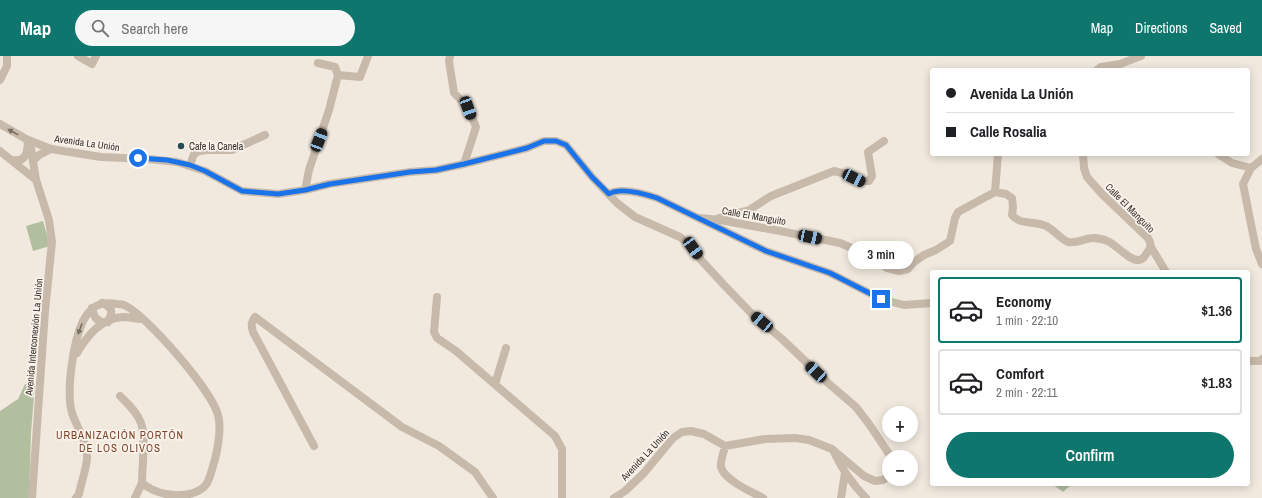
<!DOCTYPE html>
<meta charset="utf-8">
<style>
body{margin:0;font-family:"Archivo Narrow",sans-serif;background:#f6f6f6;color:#202124;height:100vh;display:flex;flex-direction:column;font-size:15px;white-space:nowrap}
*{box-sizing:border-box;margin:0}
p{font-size:13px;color:#757577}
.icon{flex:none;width:22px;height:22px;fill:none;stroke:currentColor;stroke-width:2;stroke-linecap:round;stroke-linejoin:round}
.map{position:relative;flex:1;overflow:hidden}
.panel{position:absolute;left:930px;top:214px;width:320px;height:216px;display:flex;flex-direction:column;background:#fff;border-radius:4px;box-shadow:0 2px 10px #0003}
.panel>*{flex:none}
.hud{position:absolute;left:930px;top:12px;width:320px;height:88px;border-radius:4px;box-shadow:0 2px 10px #0003;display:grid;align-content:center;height:88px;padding:0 16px;background:#fff}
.tools{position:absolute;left:882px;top:350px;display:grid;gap:8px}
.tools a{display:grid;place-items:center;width:36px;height:36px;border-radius:50%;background:#fff;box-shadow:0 2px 10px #0003;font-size:20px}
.end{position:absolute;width:18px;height:18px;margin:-9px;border:5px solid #1a73e8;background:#fff;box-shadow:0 0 0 2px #fff}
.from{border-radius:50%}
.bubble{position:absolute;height:28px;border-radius:14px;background:#fff;box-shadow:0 2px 10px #0003;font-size:13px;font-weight:600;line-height:28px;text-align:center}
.car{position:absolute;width:12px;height:24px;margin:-12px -6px;border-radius:5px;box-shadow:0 0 3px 1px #0007;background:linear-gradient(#222 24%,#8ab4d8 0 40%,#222 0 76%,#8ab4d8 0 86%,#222 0)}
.hud b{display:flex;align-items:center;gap:14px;height:38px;font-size:15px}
.hud b+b{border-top:1px solid #e0e0e0}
.hud i{width:10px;height:10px;background:#202124}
ul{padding:7px 0 0;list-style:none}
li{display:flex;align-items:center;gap:12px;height:66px;margin:0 8px 6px;padding:0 8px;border:2px solid #e0e0e0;border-radius:4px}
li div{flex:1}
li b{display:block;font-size:15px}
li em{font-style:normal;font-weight:600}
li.on{border-color:#0f766e}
li>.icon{width:36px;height:36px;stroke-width:1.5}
.action{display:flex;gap:8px;margin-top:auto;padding:8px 16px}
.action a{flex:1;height:46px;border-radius:24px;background:#0f766e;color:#fff;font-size:16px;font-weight:600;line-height:46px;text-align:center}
header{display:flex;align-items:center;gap:24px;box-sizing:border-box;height:56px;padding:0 20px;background:#0f766e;color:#fff}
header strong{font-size:19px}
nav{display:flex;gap:22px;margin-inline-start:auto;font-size:14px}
.search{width:280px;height:36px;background:#f6f6f6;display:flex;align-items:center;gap:10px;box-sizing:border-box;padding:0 14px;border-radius:22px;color:#757577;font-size:15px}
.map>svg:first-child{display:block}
.green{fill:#b2bf9f}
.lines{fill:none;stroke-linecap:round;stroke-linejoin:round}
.minor{stroke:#c8baab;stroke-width:8}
.oneway{fill:#786e64}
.route{stroke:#1a73e8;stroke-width:5}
.poi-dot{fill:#224e55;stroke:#f9f3eb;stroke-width:1.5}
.labels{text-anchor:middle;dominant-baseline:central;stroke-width:3.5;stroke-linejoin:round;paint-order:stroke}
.street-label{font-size:10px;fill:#362f2a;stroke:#f9f3eb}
.poi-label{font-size:10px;fill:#362f2a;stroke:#f9f3eb;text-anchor:start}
.neighbourhood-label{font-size:11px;letter-spacing:1px;fill:#7f4329;stroke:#f9f3eb}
</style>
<header>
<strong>Map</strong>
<div class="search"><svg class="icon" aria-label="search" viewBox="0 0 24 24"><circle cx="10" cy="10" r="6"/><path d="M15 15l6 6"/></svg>Search here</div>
<nav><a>Map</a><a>Directions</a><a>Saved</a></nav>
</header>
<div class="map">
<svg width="1262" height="442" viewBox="0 0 1262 442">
<rect width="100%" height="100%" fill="#f1e9de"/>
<path class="green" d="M43,165L50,190L33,195L26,170Z
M35,327L31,377L29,442H0V355L18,343L25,328Z
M1052,428H1072L1063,436Z"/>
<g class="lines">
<path class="minor" d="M78,0L92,8L96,0
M450,0L449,5L454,37L468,51L476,71L464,108
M1097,14L1101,11L1120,8L1141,0
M338,19L360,21L368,0
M0,24L7,10V0
M0,68L26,83L51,93L101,101L148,103L177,106L205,115L242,135L278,138L305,134L329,128L410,116L436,114L464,108L527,92L544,85H556L566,89L592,121L617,147L635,161L680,181L693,192L701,204L724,229L752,258L782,283L828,327L856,351L869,368L891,401
M26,83L31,93L36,124L49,164L52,186L45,255L32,442
M0,95L36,124
M1218,98L1232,107L1251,112
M1262,103L1251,112L1243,128L1256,193L1262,208
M12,104C25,106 27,99 28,87
M34,104L39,99L51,93
M190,109L194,98L199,95L207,94H232L265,79
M305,134L309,114L329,54L338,19L335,11L318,7
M995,136L998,98
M609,138C620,131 645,138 657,142L766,195L830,217L881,243L904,249L932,247
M700,162L720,164L780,175L840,187L874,202L887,212L899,215L908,213L914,206L924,199L936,194L950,185L955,162L958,156L995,136L1006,138L1012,142L1013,151L1012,159C1021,170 1034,164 1046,170C1053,173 1063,185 1068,186C1078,188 1086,181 1095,182C1099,183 1104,183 1107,185C1116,188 1129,205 1139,204C1144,204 1146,197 1149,194C1152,189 1150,186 1148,182L1102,138L1087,121L1084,112L1083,98
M719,162L749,154L771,140L834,115L846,118L862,125H869L872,120L868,96L884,85
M1151,191L1166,216
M437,241L434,276L437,282L456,295L555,380L562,393V442
M102,247C113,252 113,255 108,266
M92,252C94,260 95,264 104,267
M77,297C87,280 101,262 123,261C129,261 136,263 142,263
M1248,305H1260L1262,303
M495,328L506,292
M314,390L253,276C251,269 251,266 255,261L402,371L439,390L475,416L493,442
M725,390C724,396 720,405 721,411C724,424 752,436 763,442
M834,396C842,413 852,428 866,442
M76,442L79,438C81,427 86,414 87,403C88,387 77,372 72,357C66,335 73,286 83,265C91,250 100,245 117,248C119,248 123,248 126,250C148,261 212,335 218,359C222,372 217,398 213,410C209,424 208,432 193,437C176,442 155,438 142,427C142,411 146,381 141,367C137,356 128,348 120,340
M135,442L142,427
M614,442L625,435L644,417L673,382L682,376L691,375L704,378L725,390L765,383L795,382L809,384L832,393L864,420L875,425L883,424L889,420
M841,442L845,417"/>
</g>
<defs><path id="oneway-solid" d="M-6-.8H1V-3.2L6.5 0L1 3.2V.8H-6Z"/></defs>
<g class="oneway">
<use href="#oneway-solid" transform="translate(13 76) rotate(-151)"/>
<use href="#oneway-solid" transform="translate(80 273) rotate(110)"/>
</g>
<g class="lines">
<path class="route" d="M138,102L167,104L190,109L205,115L242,135L278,138L305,134L330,128L410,116L436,114L464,108L527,92L544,85H556L566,89L592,121L609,138C620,131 645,138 657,142L766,195L830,217L881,243"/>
</g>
<circle class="poi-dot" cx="181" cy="90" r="4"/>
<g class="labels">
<g class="street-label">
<text transform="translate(87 87) rotate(8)">Avenida La Unión</text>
<text transform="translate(1130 152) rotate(45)">Calle El Manguito</text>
<text transform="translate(754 160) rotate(10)">Calle El Manguito</text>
<text transform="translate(34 281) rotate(-85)">Avenida Interconexión La Unión</text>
<text transform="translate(645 399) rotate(-47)">Avenida La Unión</text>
</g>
<g class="poi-label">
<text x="189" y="90">Cafe la Canela</text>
</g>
<g class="neighbourhood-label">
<text x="120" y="379">URBANIZACIÓN PORTÓN<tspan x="120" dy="13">DE LOS OLIVOS</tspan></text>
</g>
</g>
</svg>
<div class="tools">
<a>+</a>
<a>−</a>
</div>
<i class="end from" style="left:138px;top:102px"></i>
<i class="end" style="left:881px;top:243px"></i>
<div class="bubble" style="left:848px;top:185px;width:66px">3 min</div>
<i class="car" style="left:468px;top:52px;rotate:160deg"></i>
<i class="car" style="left:319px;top:84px;rotate:21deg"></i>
<i class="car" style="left:854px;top:122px;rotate:116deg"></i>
<i class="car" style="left:810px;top:181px;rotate:102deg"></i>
<i class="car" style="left:693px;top:192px;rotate:144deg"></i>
<i class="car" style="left:762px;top:266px;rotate:310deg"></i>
<i class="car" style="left:816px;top:316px;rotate:313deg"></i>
<div class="hud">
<b><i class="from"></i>Avenida La Unión</b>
<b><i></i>Calle Rosalia</b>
</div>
<section class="panel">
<ul>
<li class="on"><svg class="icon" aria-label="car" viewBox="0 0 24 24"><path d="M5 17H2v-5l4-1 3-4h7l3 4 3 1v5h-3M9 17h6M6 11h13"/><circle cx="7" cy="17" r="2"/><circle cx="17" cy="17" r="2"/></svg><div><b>Economy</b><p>1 min · 22:10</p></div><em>$1.36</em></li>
<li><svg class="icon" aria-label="car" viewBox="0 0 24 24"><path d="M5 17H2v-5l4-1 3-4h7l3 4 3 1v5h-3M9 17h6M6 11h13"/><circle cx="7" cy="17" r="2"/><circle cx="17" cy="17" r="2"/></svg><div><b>Comfort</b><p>2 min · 22:11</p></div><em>$1.83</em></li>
</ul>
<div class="action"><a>Confirm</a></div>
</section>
</div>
